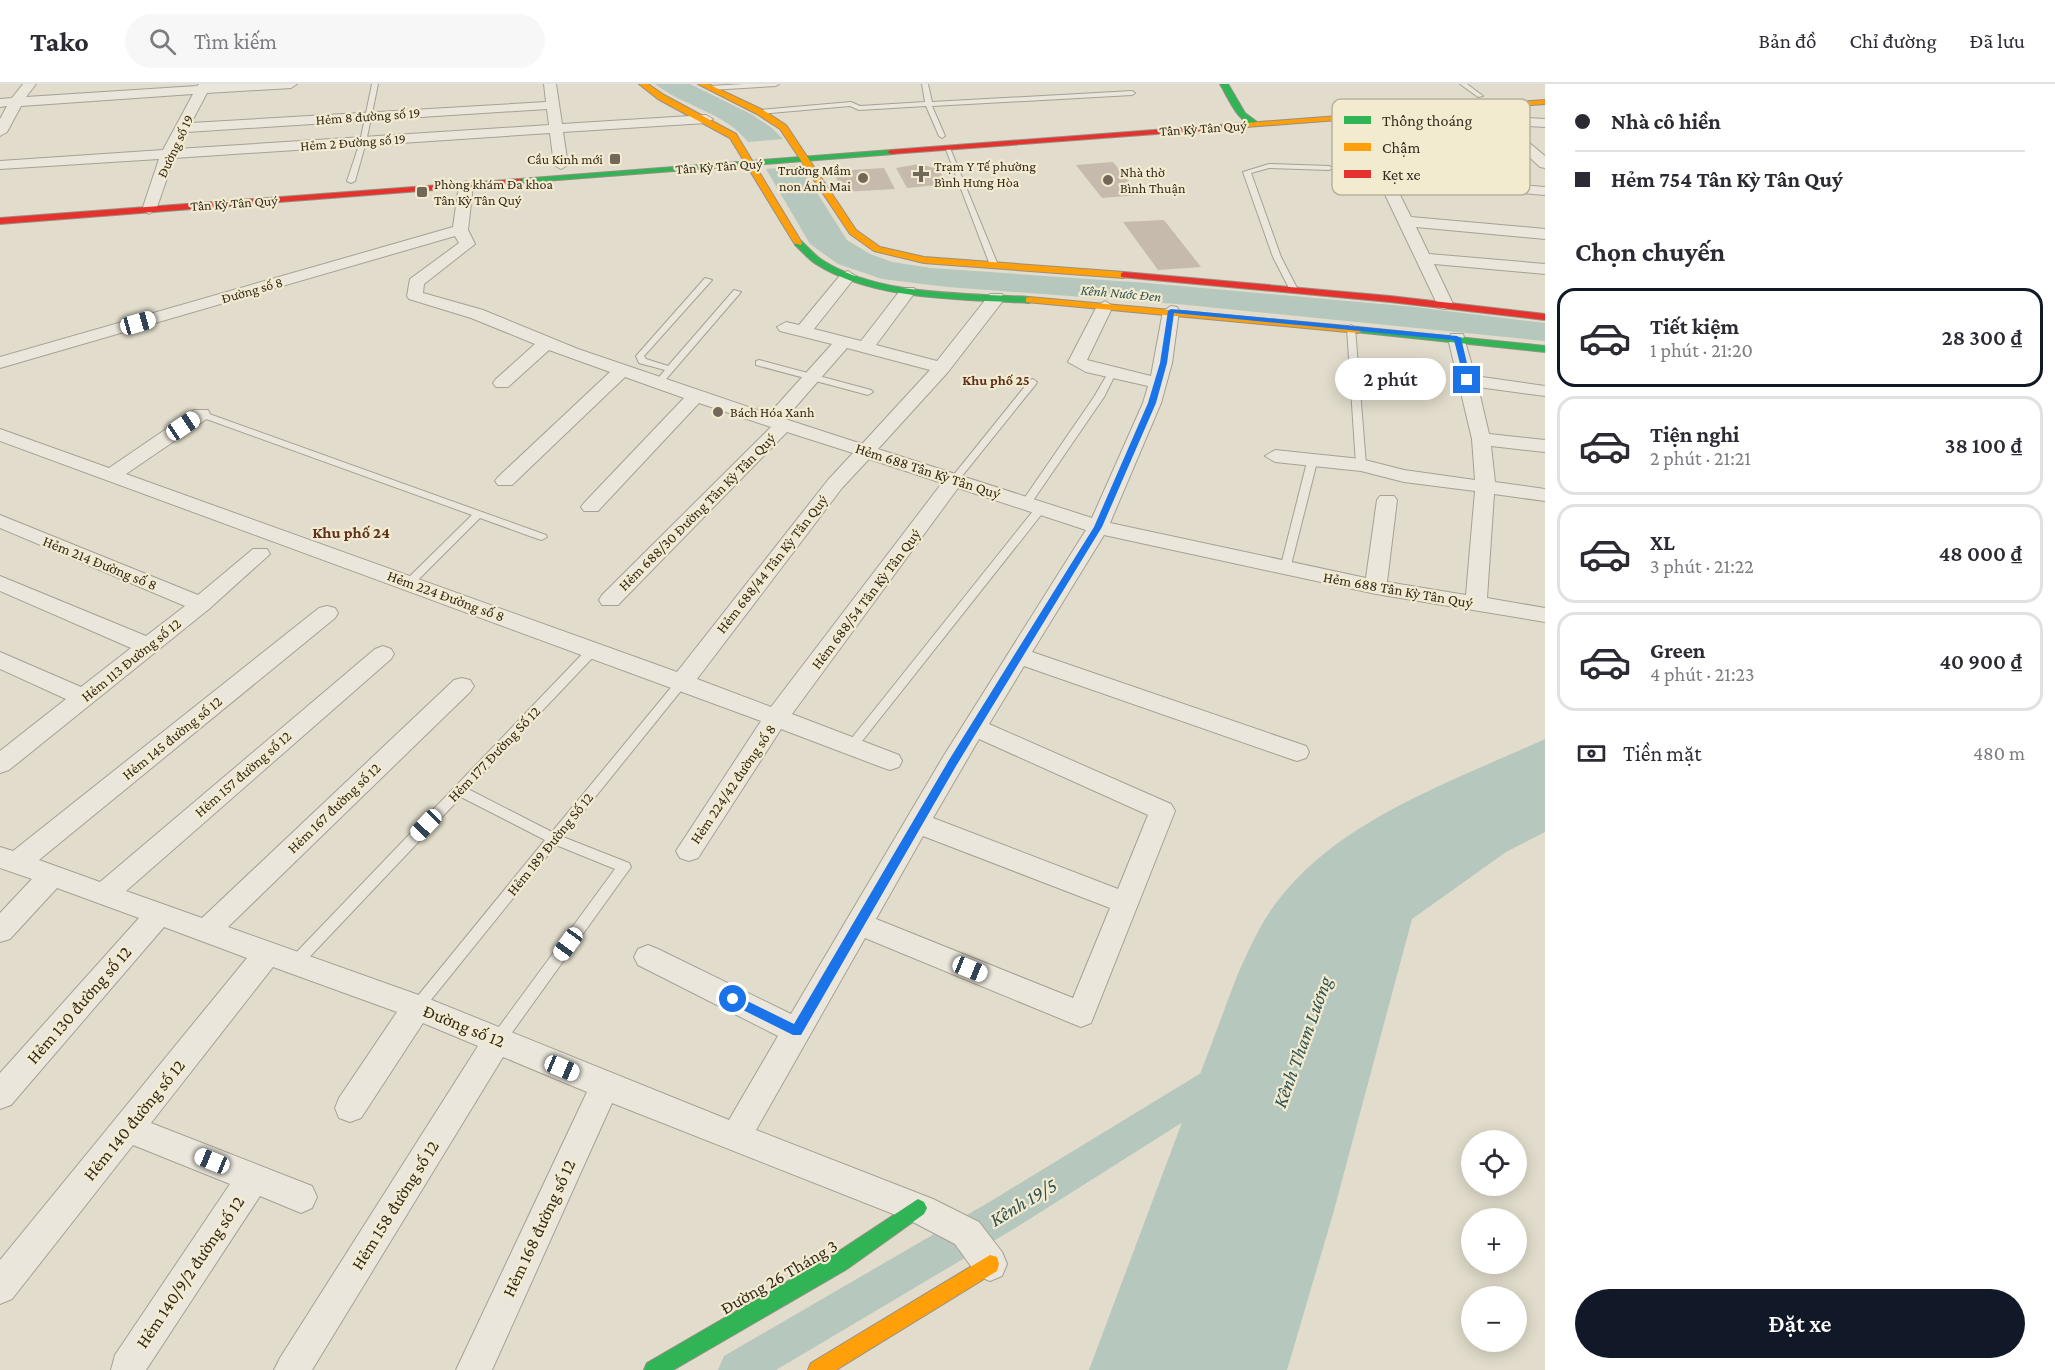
<!DOCTYPE html>
<html lang="vi">
<meta charset="utf-8">
<style>
body{margin:0;font-family:"Crimson Pro",serif;background:#f7f7f7;color:#2b2b33;height:100vh;display:flex;flex-direction:column;font-size:22px;white-space:nowrap}
*{box-sizing:border-box;margin:0}
p{font-size:20px;color:#7c7c81}
.icon{flex:none;width:33px;height:33px;fill:none;stroke:currentColor;stroke-width:2;stroke-linecap:round;stroke-linejoin:round}
.map{position:relative;flex:1;overflow:hidden}
.drawer{display:flex;flex-direction:column;background:#fff;width:510px}
.drawer>*{flex:none}
.top-card{display:grid;align-content:center;height:132px;padding:0 30px;background:#fff}
.controls{position:absolute;left:1461px;top:1046px;display:grid;gap:12px}
.controls a{display:grid;place-items:center;width:66px;height:66px;border-radius:50%;background:#fff;box-shadow:0 3px 15px #0003;font-size:30px}
.end{position:absolute;width:27px;height:27px;margin:-14px;border:8px solid #1a73e8;background:#fff;box-shadow:0 0 0 3px #fff}
.from{border-radius:50%}
.bubble{position:absolute;height:42px;border-radius:21px;background:#fff;box-shadow:0 3px 15px #0003;font-size:20px;font-weight:600;line-height:42px;text-align:center}
.car{position:absolute;width:18px;height:36px;margin:-18px -9px;border-radius:8px;box-shadow:0 0 4px 2px #0007;background:linear-gradient(#fff 24%,#345 0 40%,#fff 0 76%,#345 0 86%,#fff 0)}
.top-card b{display:flex;align-items:center;gap:21px;height:57px;font-size:22px}
.top-card b+b{border-top:2px solid #e1e1e2}
.top-card i{width:15px;height:15px;background:#2b2b33}
ul{padding:0;list-style:none}
li{display:flex;align-items:center;gap:18px;height:99px;margin:0 12px 9px;padding:0 18px;border:3px solid #e1e1e2;border-radius:18px}
li div{flex:1}
li b{display:block;font-size:22px}
li em{font-style:normal;font-weight:600}
li.active{border-color:#111827}
li>.icon{width:54px;height:54px;stroke-width:1.5}
h2{padding:0 30px;font-size:27px;line-height:72px}
.pay{display:flex;align-items:center;gap:15px;height:66px;padding:0 30px;font-size:22px}
.pay p{margin-inline-start:auto}
.button{display:flex;gap:12px;margin-top:auto;padding:12px 30px}
.button a{flex:1;height:69px;border-radius:36px;background:#111827;color:#fff;font-size:24px;font-weight:600;line-height:69px;text-align:center}
header{display:flex;align-items:center;gap:36px;box-sizing:border-box;height:84px;padding:0 30px;background:#fff;border-bottom:2px solid #e1e1e2}
header strong{font-size:28px}
nav{display:flex;gap:33px;margin-inline-start:auto;font-size:21px}
.search{width:420px;height:54px;background:#f7f7f7;display:flex;align-items:center;gap:15px;box-sizing:border-box;padding:0 21px;border-radius:33px;color:#7c7c81;font-size:22px}
main{display:flex;flex:1;min-height:0}
.map>svg:first-child{display:block}
.water{fill:#b6c7be}
.lines{fill:none;stroke-linecap:round;stroke-linejoin:round}
.canal{fill:#b6c7be;fill-rule:evenodd}
.building{fill:#c5baac}
.lane-casing{stroke:#a6a194;stroke-width:2}
.street-casing{stroke:#a6a194;stroke-width:2}
.fast-casing{stroke:#969084;stroke-width:2}
.slow-casing{stroke:#969084;stroke-width:2}
.jam-casing{stroke:#969084;stroke-width:2}
.lane{fill:#eae6dc;fill-rule:evenodd}
.street{fill:#eae6dc;fill-rule:evenodd}
.fast{fill:#30b455;fill-rule:evenodd}
.slow{fill:#ff9f0a;fill-rule:evenodd}
.jam{fill:#e5322d;fill-rule:evenodd}
.route{fill:#1a73e8}
.poi-dot{fill:#71685a;stroke:#f3ebd0;stroke-width:2}
.labels{text-anchor:middle;dominant-baseline:central;stroke-width:4.5;stroke-linejoin:round;paint-order:stroke}
.far-street-label{font-size:14px;fill:#342a1d;stroke:#f3ebd0}
.far-poi-label{font-size:14px;fill:#342a1d;stroke:#f3ebd0;text-anchor:start}
.far-water-label{font-size:14px;font-style:italic;fill:#2d5353;stroke:#f3ebd0}
.far-neighbourhood-label{font-size:14px;font-weight:bold;fill:#5e301f;stroke:#f3ebd0}
.street-label{font-size:15px;fill:#342a1d;stroke:#f3ebd0}
.neighbourhood-label{font-size:16px;font-weight:bold;fill:#5e301f;stroke:#f3ebd0}
.near-street-label{font-size:18px;fill:#342a1d;stroke:#f3ebd0}
.near-water-label{font-size:20px;font-style:italic;fill:#2d5353;stroke:#f3ebd0}
.key{fill:#f3ebd0;stroke:#bab19a;stroke-width:1.5}
.key-label{font-size:16px;fill:#342a1d}
</style>
<header>
<strong>Tako</strong>
<div class="search"><svg class="icon" aria-label="search" viewBox="0 0 24 24"><circle cx="10" cy="10" r="6"/><path d="M15 15l6 6"/></svg>Tìm kiếm</div>
<nav><a>Bản đồ</a><a>Chỉ đường</a><a>Đã lưu</a></nav>
</header>
<main>
<div class="map">
<svg width="1545" height="1286" viewBox="0 0 1545 1286">
<rect width="100%" height="100%" fill="#e1dccb"/>
<path class="water" d="M655,0H690L751,30L772,44L783,55L748,58C725,28 684,23 655,0Z
M800,82L847,156L870,170L892,178L931,184L1147,199L1414,223L1545,239V257L1177,220L947,203L882,195L838,180L810,160L766,85Z
M1545,655V748L1506,768L1412,835L1333,1130L1287,1286H1089L1237,892C1250,863 1263,833 1284,809C1348,732 1456,696 1545,655Z"/>
<g class="lines">
<path class="canal" d="M1223,979L1235,983L1240,994L1235,1005L1017,1143L776,1286H718L724,1272L991,1117L1211,983Z"/>
</g>
<path class="building" d="M1113,78L1140,111L1102,114L1076,81Z
M919,80L938,85L945,96L935,97L938,101L907,104L896,84Z
M884,84L895,105L843,108L833,87Z
M1164,136L1201,183L1158,186L1123,138Z"/>
<g class="lines">
<defs>
<path id="lane" d="M372,0H378L366,58L355,97L351,99L347,97L360,58Z
M744,0H779L776,2L710,6L707,4L710,2Z
M922,0H928L932,18L1132,7L1135,9L1132,11L932,22L945,52L942,54L939,52L926,22L859,26L850,22L760,30L757,28L760,26L851,18L860,22L925,18Z
M1460,0H1467L1483,12L1478,13Z
M945,63L950,64L998,181L997,183L990,181Z
M1269,80L1329,82L1333,84L1329,86L1269,84L1251,89L1281,173L1298,206L1294,208L1290,206L1273,173L1243,88Z
M705,194L712,196L644,272L646,275L668,282L734,206L741,208L661,301H655L654,299L665,286L639,279L636,272Z
M1351,241L1355,244L1366,381L1361,384L1356,381L1347,244Z
M759,276L871,306L873,308L868,311L756,281V277Z
M1112,286L1116,289L1104,313L1030,421H1022L1021,419L1094,313L1108,289Z
M1033,295L1037,298L1036,300L958,397H952V393L1030,296Z
M201,327L546,451L547,453L542,456L538,455L480,434L413,501H405L404,499L405,497L472,431L198,332L196,330Z
M1312,375L1317,378L1290,485L1285,488L1280,485L1307,378Z
M1041,421L1045,422V426L855,666H847L845,663L847,660L1037,422Z
M593,562L597,563L599,566L597,569L468,705L552,748L678,595L682,594L688,598L563,753L629,779L631,783L503,961L498,963L493,961L491,956L493,951L615,785L556,761L422,927L417,929L412,927L410,923L412,919L545,756L461,713L300,883L295,885L290,883L288,879L290,875L589,563Z"/>
<path id="street" d="M23,0H36L26,13L197,2L199,0H297L291,4L207,9L191,39L546,18L544,0H556L562,40L706,31L713,35L706,39L563,48L568,81L561,85L554,81L550,49L174,74L156,126L149,130L142,126L159,75L0,85V77L163,66L193,10L21,22L7,48L0,52V35L7,22L0,23V15L12,14ZM547,25L549,41L177,65L187,48Z
M1475,19L1496,32L1545,35V43L1508,41L1545,72V84L1540,83L1513,58L1470,26L1468,23Z
M1344,29C1357,32 1381,77 1389,90L1545,103V111L1394,99L1411,133L1545,145V155L1416,143L1429,170L1545,180V190L1434,180L1453,220L1445,225L1439,224L1380,100L1337,33Z
M466,97L473,101L468,146L475,160L424,200L423,209L483,226L578,265L769,330L832,260L780,247L777,243L786,238L799,241L842,189L848,187L856,192L814,245L861,257L902,204H914L916,207L876,261L937,277L990,210H1002L1004,214L1002,218L948,288L878,365L1092,434L1143,319L1148,302L1086,288L1068,278L1097,222L1105,217L1113,222L1087,276L1151,292L1163,227L1171,222L1177,223L1179,227L1172,279L1161,319L1110,439L1366,494L1377,416L1380,412H1394L1397,416L1387,498L1466,511L1475,407L1404,398L1361,387L1275,378L1265,372L1275,366L1361,375L1404,386L1475,396L1472,355L1448,254L1451,250H1463L1475,292L1545,302V312L1478,303L1489,350L1545,356V368L1491,362L1495,398L1545,405V417L1494,410L1487,514L1545,524V538L1376,510L1104,451L1032,568L1306,662L1309,668L1306,674L1297,677L1288,674L1024,582L989,640L1171,720L1175,727L1091,939L1081,943L1071,939L865,854L756,1046L933,1115L979,1138L1002,1168L1007,1180L1002,1192L990,1197L978,1192L955,1160L911,1137L612,1019L492,1286H456L587,1008L503,973L312,1286H274L280,1274L478,962L423,939L361,1034L350,1038L339,1034L335,1024L339,1014L397,928L273,883L151,1039L312,1102L317,1113L312,1124L301,1129L260,1112L146,1286H111L115,1271L230,1100L133,1061L12,1215L0,1220V1176L247,874L164,843L11,1021L0,1025V989L139,834L57,804L10,855L0,858V829L32,795L0,784V763L13,767L319,524L327,522L335,524L338,529L335,534L39,776L100,798L375,565L383,562L391,565L394,570L391,575L126,807L202,834L454,596L462,594L470,596L474,602L470,608L228,843L427,914L729,1036L778,952L638,881L634,873L638,865L648,861L658,865L791,930L943,673L1086,446L958,404L792,630L899,671L902,677L899,683L890,686L881,683L781,645L698,774L689,777L680,774L676,767L761,637L0,357V345L109,384L194,326H208L210,330L208,334L126,390L677,588L828,396L853,369L787,348L618,521H602L599,516L602,511L771,343L699,319L598,427H584L581,423L584,419L684,314L625,293L512,401H498L495,397L498,393L610,288L549,266L508,303H496L493,299L496,295L535,260L471,234L409,215L407,212L410,195L459,159L455,152L0,284V273L453,143L459,101ZM847,264L930,286L862,360L785,335ZM869,375L942,399L771,623L697,595L842,404ZM979,655L1148,731L1118,805L933,734ZM923,752L1110,824L1073,914L876,835Z
M0,431L198,511L253,465H267L270,470L209,525L9,686L0,689V667L66,615L0,585V568L81,603L131,564L0,507V492L146,552L185,522L0,444Z"/>
<path id="fast" d="M1220,0H1228L1245,29L1257,38V42C1239,42 1228,13 1220,0Z
M891,66L895,68L894,70L519,99L515,97L519,95Z
M795,157H801C808,163 814,171 822,176C878,212 964,209 1029,213L1034,216L1029,219C962,215 874,217 816,180C808,175 802,167 795,161Z
M1358,243L1545,262V268L1355,248V244Z
M918,1115L924,1118L927,1124L924,1130L847,1185L673,1286H644L647,1279L833,1171Z"/>
<path id="slow" d="M639,0H648L664,11L736,50L802,159L801,161L794,159L730,54L658,15Z
M698,0H708L763,26L786,41L856,146L880,163L924,173L1124,188L1129,191L1124,194L924,179L874,167L850,150L780,45L757,30Z
M1545,16V20L1233,44L1229,42L1233,40Z
M1029,213L1358,243L1363,246L1358,249L1026,218V214Z
M990,1171L997,1173L999,1180L997,1187L836,1286H808L811,1279Z"/>
<path id="jam" d="M1233,40H1236V44L891,70L887,68L891,66Z
M519,95H522V99L0,140V134Z
M1124,188L1390,212L1545,230V236L1390,218L1121,193V189Z"/>
</defs>
<use href="#lane" class="lane-casing"/>
<use href="#street" class="street-casing"/>
<use href="#fast" class="fast-casing"/>
<use href="#slow" class="slow-casing"/>
<use href="#jam" class="jam-casing"/>
<use href="#lane" class="lane"/>
<use href="#street" class="street"/>
<use href="#fast" class="fast"/>
<use href="#slow" class="slow"/>
<use href="#jam" class="jam"/>
</g>
<path class="route" d="M1171,225L1457,252L1461,254L1471,296L1467,298L1464,296L1454,256L1174,229L1167,279L1156,319L1102,443L956,682L801,951H793L729,919V912L733,910L794,940L949,676L1094,443L1148,319L1160,279L1168,227Z"/>
<g class="poi-dot">
<rect x="609" y="69" width="12" height="12" rx="3"/>
<path d="M918 81h6v6h6v6h-6v6h-6v-6h-6v-6h6z"/>
<circle cx="863" cy="94" r="6"/>
<circle cx="1108" cy="96" r="6"/>
<rect x="416" y="102" width="12" height="12" rx="3"/>
<circle cx="718" cy="328" r="6"/>
</g>
<g class="labels">
<g class="far-street-label">
<text transform="translate(368 32) rotate(-4)">Hẻm 8 đường số 19</text>
<text transform="translate(1203 44) rotate(-4)">Tân Kỳ Tân Quý</text>
<text transform="translate(353 58) rotate(-4)">Hẻm 2 Đường số 19</text>
<text transform="translate(175 62) rotate(-65)">Đường số 19</text>
<text transform="translate(719 82) rotate(-4)">Tân Kỳ Tân Quý</text>
<text transform="translate(234 119) rotate(-4)">Tân Kỳ Tân Quý</text>
<text transform="translate(252 206) rotate(-16)">Đường số 8</text>
</g>
<g class="far-poi-label">
<text x="603" y="75" text-anchor="end">Cầu Kinh mới</text>
<text x="934" y="82">Trạm Y Tế phường<tspan x="934" dy="16">Bình Hưng Hòa</tspan></text>
<text x="851" y="86" text-anchor="end">Trường Mầm<tspan x="851" dy="16">non Ánh Mai</tspan></text>
<text x="1120" y="88">Nhà thờ<tspan x="1120" dy="16">Bình Thuận</tspan></text>
<text x="434" y="100">Phòng khám Đa khoa<tspan x="434" dy="16">Tân Kỳ Tân Quý</tspan></text>
<text x="730" y="328">Bách Hóa Xanh</text>
</g>
<g class="far-water-label">
<text transform="translate(1121 209) rotate(5)">Kênh Nước Đen</text>
</g>
<g class="far-neighbourhood-label">
<text x="996" y="296">Khu phố 25</text>
</g>
<g class="street-label">
<text transform="translate(928 387) rotate(18)">Hẻm 688 Tân Kỳ Tân Quý</text>
<text transform="translate(697 428) rotate(-45)">Hẻm 688/30 Đường Tân Kỳ Tân Quý</text>
<text transform="translate(100 479) rotate(22)">Hẻm 214 Đường số 8</text>
<text transform="translate(772 480) rotate(-52)">Hẻm 688/44 Tân Kỳ Tân Quý</text>
<text transform="translate(1398 506) rotate(10)">Hẻm 688 Tân Kỳ Tân Quý</text>
<text transform="translate(446 512) rotate(20)">Hẻm 224 Đường số 8</text>
<text transform="translate(866 515) rotate(-53)">Hẻm 688/54 Tân Kỳ Tân Quý</text>
<text transform="translate(131 576) rotate(-39)">Hẻm 113 Đường số 12</text>
<text transform="translate(172 654) rotate(-39)">Hẻm 145 đường số 12</text>
<text transform="translate(494 670) rotate(-46)">Hẻm 177 Đường Số 12</text>
<text transform="translate(243 690) rotate(-41)">Hẻm 157 đường số 12</text>
<text transform="translate(733 700) rotate(-56)">Hẻm 224/42 đường số 8</text>
<text transform="translate(334 724) rotate(-44)">Hẻm 167 đường số 12</text>
<text transform="translate(550 760) rotate(-51)">Hẻm 189 Đường Số 12</text>
</g>
<g class="neighbourhood-label">
<text x="351" y="448">Khu phố 24</text>
</g>
<g class="near-street-label">
<text transform="translate(79 921) rotate(-49)">Hẻm 130 đường số 12</text>
<text transform="translate(464 942) rotate(22)">Đường số 12</text>
<text transform="translate(134 1036) rotate(-51)">Hẻm 140 đường số 12</text>
<text transform="translate(395 1121) rotate(-58)">Hẻm 158 đường số 12</text>
<text transform="translate(539 1144) rotate(-65)">Hẻm 168 đường số 12</text>
<text transform="translate(190 1188) rotate(-56)">Hẻm 140/9/2 đường số 12</text>
<text transform="translate(779 1193) rotate(-30)">Đường 26 Tháng 3</text>
</g>
<g class="near-water-label">
<text transform="translate(1302 958) rotate(-70)">Kênh Tham Lương</text>
<text transform="translate(1023 1118) rotate(-31)">Kênh 19/5</text>
</g>
</g>
<rect x="1332" y="15" width="198" height="96" rx="9" class="key"/>
<rect x="1344" y="32" width="27" height="8" fill="#30b455"/>
<rect x="1344" y="59" width="27" height="8" fill="#ff9f0a"/>
<rect x="1344" y="86" width="27" height="8" fill="#e5322d"/>
<g class="key-label">
<text x="1382" y="42">Thông thoáng</text>
<text x="1382" y="69">Chậm</text>
<text x="1382" y="96">Kẹt xe</text>
</g>
</svg>
<div class="controls">
<a><svg class="icon" aria-label="locate" viewBox="0 0 24 24"><circle cx="12" cy="12" r="6"/><path d="M12 2v4M12 18v4M2 12h4M18 12h4"/></svg></a>
<a>+</a>
<a>−</a>
</div>
<i class="end from" style="left:733px;top:915px"></i>
<i class="end" style="left:1467px;top:296px"></i>
<div class="bubble" style="left:1335px;top:274px;width:111px">2 phút</div>
<i class="car" style="left:138px;top:239px;rotate:74deg"></i>
<i class="car" style="left:183px;top:342px;rotate:56deg"></i>
<i class="car" style="left:426px;top:741px;rotate:224deg"></i>
<i class="car" style="left:568px;top:860px;rotate:216deg"></i>
<i class="car" style="left:970px;top:885px;rotate:112deg"></i>
<i class="car" style="left:562px;top:984px;rotate:113deg"></i>
<i class="car" style="left:212px;top:1077px;rotate:292deg"></i>
</div>
<section class="drawer">
<div class="top-card">
<b><i class="from"></i>Nhà cô hiền</b>
<b><i></i>Hẻm 754 Tân Kỳ Tân Quý</b>
</div>
<h2>Chọn chuyến</h2>
<ul>
<li class="active"><svg class="icon" aria-label="car" viewBox="0 0 24 24"><path d="M5 17H2v-5l4-1 3-4h7l3 4 3 1v5h-3M9 17h6M6 11h13"/><circle cx="7" cy="17" r="2"/><circle cx="17" cy="17" r="2"/></svg><div><b>Tiết kiệm</b><p>1 phút · 21:20</p></div><em>28 300 ₫</em></li>
<li><svg class="icon" aria-label="car" viewBox="0 0 24 24"><path d="M5 17H2v-5l4-1 3-4h7l3 4 3 1v5h-3M9 17h6M6 11h13"/><circle cx="7" cy="17" r="2"/><circle cx="17" cy="17" r="2"/></svg><div><b>Tiện nghi</b><p>2 phút · 21:21</p></div><em>38 100 ₫</em></li>
<li><svg class="icon" aria-label="car" viewBox="0 0 24 24"><path d="M5 17H2v-5l4-1 3-4h7l3 4 3 1v5h-3M9 17h6M6 11h13"/><circle cx="7" cy="17" r="2"/><circle cx="17" cy="17" r="2"/></svg><div><b>XL</b><p>3 phút · 21:22</p></div><em>48 000 ₫</em></li>
<li><svg class="icon" aria-label="car" viewBox="0 0 24 24"><path d="M5 17H2v-5l4-1 3-4h7l3 4 3 1v5h-3M9 17h6M6 11h13"/><circle cx="7" cy="17" r="2"/><circle cx="17" cy="17" r="2"/></svg><div><b>Green</b><p>4 phút · 21:23</p></div><em>40 900 ₫</em></li>
</ul>
<div class="pay"><svg class="icon" aria-label="cash" viewBox="0 0 24 24"><path d="M3 7h18v10H3z"/><circle cx="12" cy="12" r="2"/></svg>Tiền mặt<p>480 m</p></div>
<div class="button"><a>Đặt xe</a></div>
</section>
</main>
